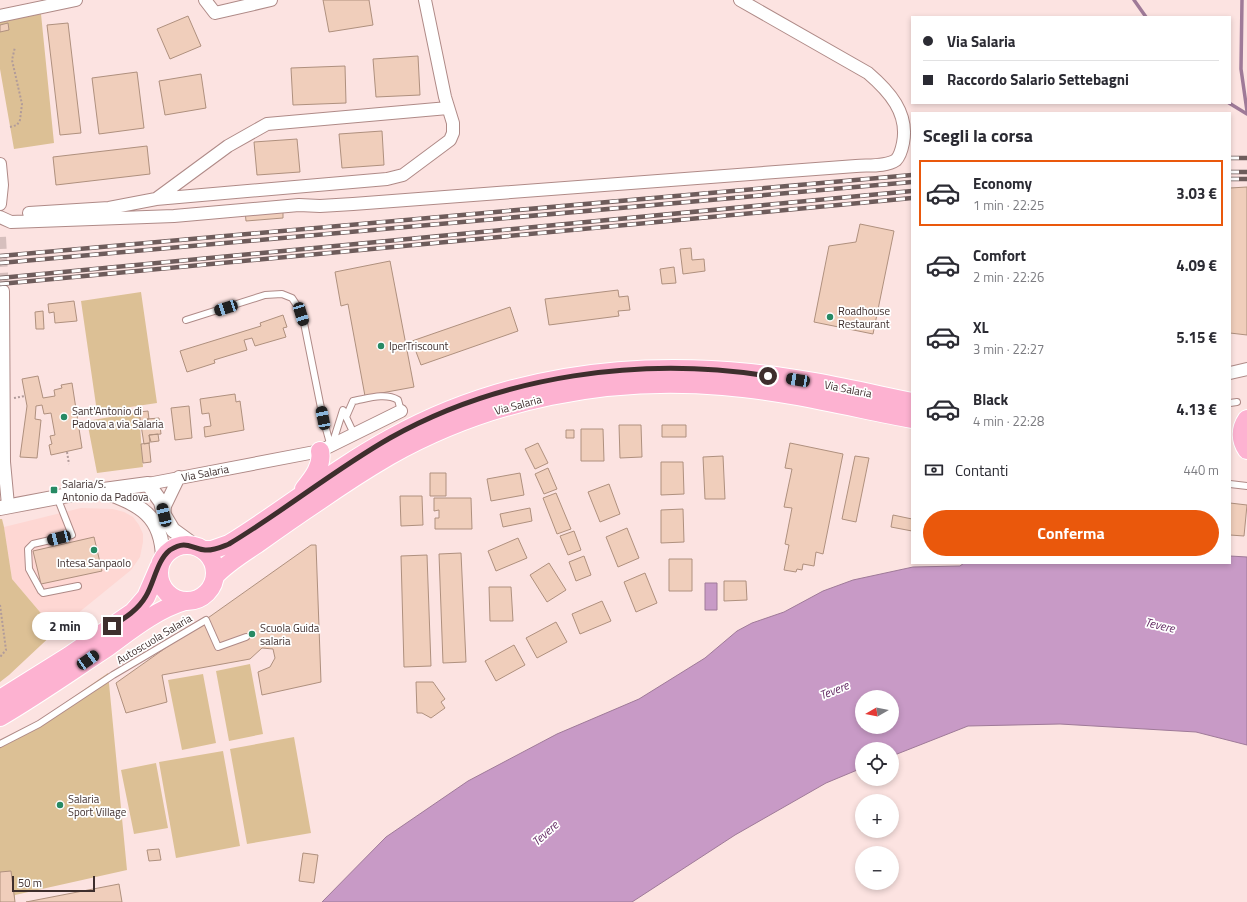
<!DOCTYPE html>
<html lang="it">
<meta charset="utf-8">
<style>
body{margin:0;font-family:"Titillium Web",sans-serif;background:#f7f7f7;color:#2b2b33;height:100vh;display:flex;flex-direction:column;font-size:15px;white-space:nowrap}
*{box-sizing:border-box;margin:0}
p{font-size:13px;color:#7c7c81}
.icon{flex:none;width:22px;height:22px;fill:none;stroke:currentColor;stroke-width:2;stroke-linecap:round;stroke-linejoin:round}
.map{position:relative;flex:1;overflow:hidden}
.sheet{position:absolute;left:911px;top:112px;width:320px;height:452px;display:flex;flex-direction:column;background:#fff;border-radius:0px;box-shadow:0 2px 6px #0003}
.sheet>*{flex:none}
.banner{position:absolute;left:911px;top:16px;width:320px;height:88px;border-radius:0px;box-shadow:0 2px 6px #0003;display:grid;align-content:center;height:88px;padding:0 12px;background:#fff}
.needle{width:26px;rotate:261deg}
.controls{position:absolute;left:855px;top:690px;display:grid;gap:8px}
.controls a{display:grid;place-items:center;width:44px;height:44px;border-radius:50%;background:#fff;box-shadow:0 2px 6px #0003;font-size:20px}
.scale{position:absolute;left:12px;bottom:10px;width:83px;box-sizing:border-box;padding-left:4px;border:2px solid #3e2e2d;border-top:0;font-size:11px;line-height:14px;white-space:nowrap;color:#3e2e2d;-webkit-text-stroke:3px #fff;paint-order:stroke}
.end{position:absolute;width:18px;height:18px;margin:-9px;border:5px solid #3e2e2d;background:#fff;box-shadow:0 0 0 2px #fff}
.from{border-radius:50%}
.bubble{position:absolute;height:28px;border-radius:14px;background:#fff;box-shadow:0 2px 6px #0003;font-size:13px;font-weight:700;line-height:28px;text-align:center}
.car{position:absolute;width:12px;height:24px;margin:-12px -6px;border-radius:5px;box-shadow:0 0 3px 1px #0007;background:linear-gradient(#222 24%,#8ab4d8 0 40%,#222 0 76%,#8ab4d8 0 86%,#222 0)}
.banner b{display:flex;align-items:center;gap:14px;height:38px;font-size:15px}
.banner b+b{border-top:1px solid #e1e1e2}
.banner i{width:10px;height:10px;background:#2b2b33}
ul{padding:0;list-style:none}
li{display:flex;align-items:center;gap:12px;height:66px;margin:0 8px 6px;padding:0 4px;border:2px solid transparent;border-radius:0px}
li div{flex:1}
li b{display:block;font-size:15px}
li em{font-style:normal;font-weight:700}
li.active{border-color:#ea580c}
li>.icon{width:36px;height:36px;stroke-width:1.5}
h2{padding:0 12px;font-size:18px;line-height:48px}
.pay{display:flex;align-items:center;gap:10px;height:44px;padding:0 12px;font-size:15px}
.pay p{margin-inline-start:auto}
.cta{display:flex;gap:8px;margin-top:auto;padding:8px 12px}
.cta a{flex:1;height:46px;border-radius:24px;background:#ea580c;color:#fff;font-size:16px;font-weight:700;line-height:46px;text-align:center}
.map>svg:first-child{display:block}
.built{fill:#fed7d3}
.green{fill:#dcc095}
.water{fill:#c89ac6;stroke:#9f7a98;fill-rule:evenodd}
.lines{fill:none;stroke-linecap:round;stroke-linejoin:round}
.stream{stroke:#9f7a98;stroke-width:3.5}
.building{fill:#f0cebb;stroke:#af907e}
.minor-tunnel{stroke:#d6bfbd;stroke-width:12;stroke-dasharray:12 6;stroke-linecap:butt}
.service-casing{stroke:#af8a87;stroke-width:8}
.minor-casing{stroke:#af8a87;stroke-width:14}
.tertiary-casing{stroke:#af8a87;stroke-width:16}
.primary-casing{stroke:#fff;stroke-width:20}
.path{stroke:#b19b9a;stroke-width:2;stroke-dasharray:2 2;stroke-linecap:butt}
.service{stroke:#fff;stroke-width:6}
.minor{stroke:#fff;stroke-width:12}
.tertiary{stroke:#fff;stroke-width:14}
.primary{stroke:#fdb2d1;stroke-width:18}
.rail-casing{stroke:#6e5c5b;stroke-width:4.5}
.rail{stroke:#fff;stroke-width:3;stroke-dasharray:9;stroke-linecap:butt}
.route{stroke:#3e2e2d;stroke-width:5}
.poi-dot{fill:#278a64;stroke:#fff;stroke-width:1.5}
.labels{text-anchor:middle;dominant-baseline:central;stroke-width:3.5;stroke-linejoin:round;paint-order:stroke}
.poi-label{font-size:11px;fill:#3e2e2d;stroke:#fff;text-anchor:start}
.street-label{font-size:11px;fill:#3e2e2d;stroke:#fff}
.water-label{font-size:12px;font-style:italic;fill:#652d65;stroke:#fff}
</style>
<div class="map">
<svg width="1247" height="902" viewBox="0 0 1247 902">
<rect width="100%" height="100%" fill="#fce3e1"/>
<path class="built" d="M81,508L113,509L124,512L133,517L139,525L143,534V542L140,557L131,570L56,631L12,579L4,527Z"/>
<path class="green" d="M41,14L54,143L14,149L0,69V22Z
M141,292L157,403L97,412L81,301Z
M139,412L143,467L97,473L87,421Z
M0,519H2L4,527L12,579L56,631L9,675L0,682Z
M250,664L263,734L229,741L216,671Z
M108,673L127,870L15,895V902H0V741L43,718Z
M203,674L216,743L182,750L168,680Z
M294,737L311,833L247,844L230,749Z
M223,751L240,846L176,858L159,762Z
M156,763L168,828L134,834L121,770Z"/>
<path class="water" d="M1230,556L1247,557V745L1196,732L1060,724L968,726L892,756V749H862V768L826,783L735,835L632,902H322L386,837L468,781L557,734L639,699L705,658L737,631L752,623L784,612L823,591L853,580L913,567L960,566L964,563H1230ZM862,697H892V727H862Z
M705,583H717V610H705Z"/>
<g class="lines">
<path class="stream" d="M1134,0L1146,17
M1242,0L1241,69L1247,111
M1229,103L1247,114"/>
</g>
<path class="building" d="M323,0H369L373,25L329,32Z
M188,16L201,46L170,59L157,29Z
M8,23L9,30L0,32V25Z
M68,23L81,133L60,135L47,25Z
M418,56L420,95L376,97L373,59Z
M345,66L346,103L293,105L291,68Z
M137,72L144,128L99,134L92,78Z
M201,74L206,108L165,115L159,81Z
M382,131L384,165L342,168L339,134Z
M297,139L300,172L257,175L254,142Z
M147,146L150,174L56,185L53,157Z
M1247,187V335L1230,333V188Z
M283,208V218L246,221L245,211Z
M860,224L894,231L873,334L814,322L829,246L856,242Z
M691,248L692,260L704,259L705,271L683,274L680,249Z
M390,261L414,387L365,396L348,304L341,306L335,272Z
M674,267L676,283L662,284L660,269Z
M618,290L619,297L628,296L630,310L618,311L619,316L549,325L545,299Z
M74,301L77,321L55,323L54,312L49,313L48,304Z
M510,307L518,331L421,365L412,341Z
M43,311L44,329H36L35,312Z
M283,315L287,327L283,328L286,337L255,346L252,338L244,340L247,350L214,360L215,363L187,372L180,351L261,326L260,323Z
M38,376L43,398L55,396L54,390L62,388L61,385L72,383L82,448L51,455L49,445L52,444L50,436L55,435L51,413L44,414L42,405L36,406L35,419L41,420L37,458L20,457L27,406L22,379Z
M235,394L236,402L240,401L244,430L205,437L204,427L211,426L209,413L202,414L200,399Z
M189,406L192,438L175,440L171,408Z
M148,411L149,419H147L148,424L141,425L139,412Z
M159,418L161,434L149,435L150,443L144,444L141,425L148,424L147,419Z
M619,425H641L642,457L620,458Z
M662,425H686V437H662Z
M581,429H603L604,461H581Z
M566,430H574V438H566Z
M158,434L159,441L151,442L149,435Z
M149,443L151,462L143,463L141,444Z
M538,443L548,463L535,469L525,449Z
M790,443L843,454L823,554L816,552L814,566L803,564L802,570L797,569L796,572L784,570L789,545L785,544L792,508L784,507L792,469L785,468Z
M723,456L725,499H705L703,457Z
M855,456L869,458L856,522L842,519Z
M661,462H683L684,494L661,495Z
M548,468L557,489L544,494L535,474Z
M430,473H446V496H430Z
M520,473L524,495L491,501L487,479Z
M609,484L620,514L600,522L588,492Z
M556,493L571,529L557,534L543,498Z
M400,496H422L423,525L401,526Z
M434,498H471L472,529H435V518H439V510L434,511Z
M1230,503L1247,505L1244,536L1230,535Z
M530,508L532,521L503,527L500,514Z
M683,509L684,542L661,543V510Z
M893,515L912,519V531L891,527Z
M627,528L639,558L618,567L606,537Z
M574,531L581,550L568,555L560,536Z
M94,537L102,571L41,584L33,551Z
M518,538L527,558L496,571L488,551Z
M311,545H316L321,682L262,695L258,672L270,667L275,658L273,649L262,648L250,659L162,675L167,702L126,713L116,683Z
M461,553L466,662L443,663L439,554Z
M427,555L431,666L404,667L401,556Z
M584,556L591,575L576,581L569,562Z
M669,559H692V591H669Z
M549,563L566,590L547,602L530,575Z
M645,573L657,603L636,612L624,582Z
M724,581H746L747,600L724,601Z
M489,587H511L513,621H490Z
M602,601L611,621L580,634L572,614Z
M556,622L567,642L537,658L526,638Z
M514,645L525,665L496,681L485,661Z
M416,682H433L445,699L441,702L445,708L431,718L422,713H417Z
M159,849L161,860L149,861L147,850Z
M303,853L318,855L314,883L299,881Z
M11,871L15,902H0V872Z
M119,884L122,902H26Z"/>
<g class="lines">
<path class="minor-tunnel" d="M0,237L3,291"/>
<defs>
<path id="service" d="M186,320L265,295L282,294L292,298L298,307L304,323L323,418L331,447
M1230,403L1237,402
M354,434L346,417L353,401C366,399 385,392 398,400L401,411
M332,445L343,410
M1230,484L1247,486
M57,497L72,535L33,544L28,549L29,569L41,591L43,593L78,586
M0,744L39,724L113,675L206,620L218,647L246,637"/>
<path id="minor" d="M205,0L215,13L271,0
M0,16L76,0
M0,164L2,185L0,204
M156,199L228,146L267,124L448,108
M29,213L109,208L156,199L387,179L403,175L450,140L453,133V123L445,97L425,0
M0,217L11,222L174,216L299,205L320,206L353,204L856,166C868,165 886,167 896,160C900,156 902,148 903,143C909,113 889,91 868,73L740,0
M3,291L4,462L8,505
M1230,373L1247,369
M148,484L320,451L401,411
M164,515L165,506L179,477"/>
<path id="tertiary" d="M103,491C140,505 162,515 163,558
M0,508L74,494L148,484L161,502L164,515L173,530L195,546"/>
<path id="primary" d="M1247,419C1240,429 1240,440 1247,450
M304,489C313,478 323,465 320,451
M159 573a28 28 0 1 1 56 0a28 28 0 1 1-56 0Z
M204,550H212L229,544C284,510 334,469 391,438C501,377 626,360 750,373C804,378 858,391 912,402
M215,576C227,563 242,554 257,544C278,529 298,515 319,501C342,485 365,470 389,456C490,399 607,376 723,386C786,391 849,407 912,419
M0,699L69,656L133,612L146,597L159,567
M0,717C36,696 70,672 105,649C130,631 155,610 185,601"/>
</defs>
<use href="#service" class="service-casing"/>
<use href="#minor" class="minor-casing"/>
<use href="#tertiary" class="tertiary-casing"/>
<use href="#primary" class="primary-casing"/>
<path class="path" d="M10,127L17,125L20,120L22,104L12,60L15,47
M14,398L25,396
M67,452L69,464
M0,605L6,650L0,657"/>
<use href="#service" class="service"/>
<use href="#minor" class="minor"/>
<use href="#tertiary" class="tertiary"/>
<use href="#primary" class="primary"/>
<defs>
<path id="rail" d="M1230,158H1247
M1230,172H1247
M1230,179H1247
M0,256L912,175
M0,263L912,182
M0,278L912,191
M0,284L912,198"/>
</defs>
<use href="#rail" class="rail-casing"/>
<use href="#rail" class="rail"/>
</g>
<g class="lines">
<path class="route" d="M112,626C125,618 138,610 146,596C154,583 157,560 170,550C187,539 191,549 205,550C213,551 221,547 229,544C284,511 334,470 390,438C502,375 642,356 768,376"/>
</g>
<g class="poi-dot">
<circle cx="830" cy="317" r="4"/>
<circle cx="381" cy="346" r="4"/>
<circle cx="64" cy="417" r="4"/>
<rect x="50" y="486" width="8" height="8" rx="2"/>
<circle cx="94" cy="550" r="4"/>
<circle cx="252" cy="634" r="4"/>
<circle cx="60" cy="805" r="4"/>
</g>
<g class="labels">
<g class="poi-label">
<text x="838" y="311">Roadhouse<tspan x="838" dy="13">Restaurant</tspan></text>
<text x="389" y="346">IperTriscount</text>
<text x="72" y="411">Sant'Antonio di<tspan x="72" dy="13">Padova a via Salaria</tspan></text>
<text x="62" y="484">Salaria/S.<tspan x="62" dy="13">Antonio da Padova</tspan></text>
<text x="94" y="563" text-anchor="middle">Intesa Sanpaolo</text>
<text x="260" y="628">Scuola Guida<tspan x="260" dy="13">salaria</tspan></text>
<text x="68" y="799">Salaria<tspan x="68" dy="13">Sport Village</tspan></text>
</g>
<g class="street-label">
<text transform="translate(848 389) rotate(11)">Via Salaria</text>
<text transform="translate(518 405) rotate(-15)">Via Salaria</text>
<text transform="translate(205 473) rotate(-11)">Via Salaria</text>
<text transform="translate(154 639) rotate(-31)">Autoscuola Salaria</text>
</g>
<g class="water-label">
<text transform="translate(1160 625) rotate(13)">Tevere</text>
<text transform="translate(834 690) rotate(-22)">Tevere</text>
<text transform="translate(545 833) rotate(-42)">Tevere</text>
</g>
</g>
</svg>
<div class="controls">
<a><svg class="needle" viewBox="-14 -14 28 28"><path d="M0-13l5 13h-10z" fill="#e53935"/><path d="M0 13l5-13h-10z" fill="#7c7c81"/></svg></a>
<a><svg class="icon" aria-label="locate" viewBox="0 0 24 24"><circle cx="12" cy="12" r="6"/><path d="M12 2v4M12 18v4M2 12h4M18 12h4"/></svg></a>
<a>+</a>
<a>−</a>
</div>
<div class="scale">50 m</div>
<i class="end from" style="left:768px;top:376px"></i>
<i class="end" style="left:112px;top:626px"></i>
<div class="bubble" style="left:32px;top:612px;width:66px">2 min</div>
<i class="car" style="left:226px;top:308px;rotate:252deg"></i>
<i class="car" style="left:301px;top:314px;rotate:163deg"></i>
<i class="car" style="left:798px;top:380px;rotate:279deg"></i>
<i class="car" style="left:323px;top:418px;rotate:349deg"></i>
<i class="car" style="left:164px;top:515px;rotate:347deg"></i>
<i class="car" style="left:59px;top:538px;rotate:256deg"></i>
<i class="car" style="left:88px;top:660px;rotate:55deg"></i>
<div class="banner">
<b><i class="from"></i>Via Salaria</b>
<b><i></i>Raccordo Salario Settebagni</b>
</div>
<section class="sheet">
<h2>Scegli la corsa</h2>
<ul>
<li class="active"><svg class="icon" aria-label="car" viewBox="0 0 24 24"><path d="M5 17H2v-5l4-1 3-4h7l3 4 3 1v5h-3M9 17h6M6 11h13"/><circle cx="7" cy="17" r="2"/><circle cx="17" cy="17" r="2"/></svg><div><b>Economy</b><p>1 min · 22:25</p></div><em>3.03 €</em></li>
<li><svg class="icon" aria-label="car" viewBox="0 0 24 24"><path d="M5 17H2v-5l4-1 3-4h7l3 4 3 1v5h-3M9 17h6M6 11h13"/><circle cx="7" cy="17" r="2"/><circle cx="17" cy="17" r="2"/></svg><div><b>Comfort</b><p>2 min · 22:26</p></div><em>4.09 €</em></li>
<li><svg class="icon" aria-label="car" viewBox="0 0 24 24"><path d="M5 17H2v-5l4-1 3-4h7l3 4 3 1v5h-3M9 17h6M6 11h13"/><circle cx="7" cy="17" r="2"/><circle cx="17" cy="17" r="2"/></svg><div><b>XL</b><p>3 min · 22:27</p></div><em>5.15 €</em></li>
<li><svg class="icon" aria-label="car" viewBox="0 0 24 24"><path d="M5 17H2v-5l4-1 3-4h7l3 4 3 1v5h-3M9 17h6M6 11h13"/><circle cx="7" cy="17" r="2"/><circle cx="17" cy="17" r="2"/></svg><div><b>Black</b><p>4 min · 22:28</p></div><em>4.13 €</em></li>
</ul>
<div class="pay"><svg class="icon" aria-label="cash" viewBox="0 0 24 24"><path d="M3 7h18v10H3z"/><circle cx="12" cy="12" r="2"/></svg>Contanti<p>440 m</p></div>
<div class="cta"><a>Conferma</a></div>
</section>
</div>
